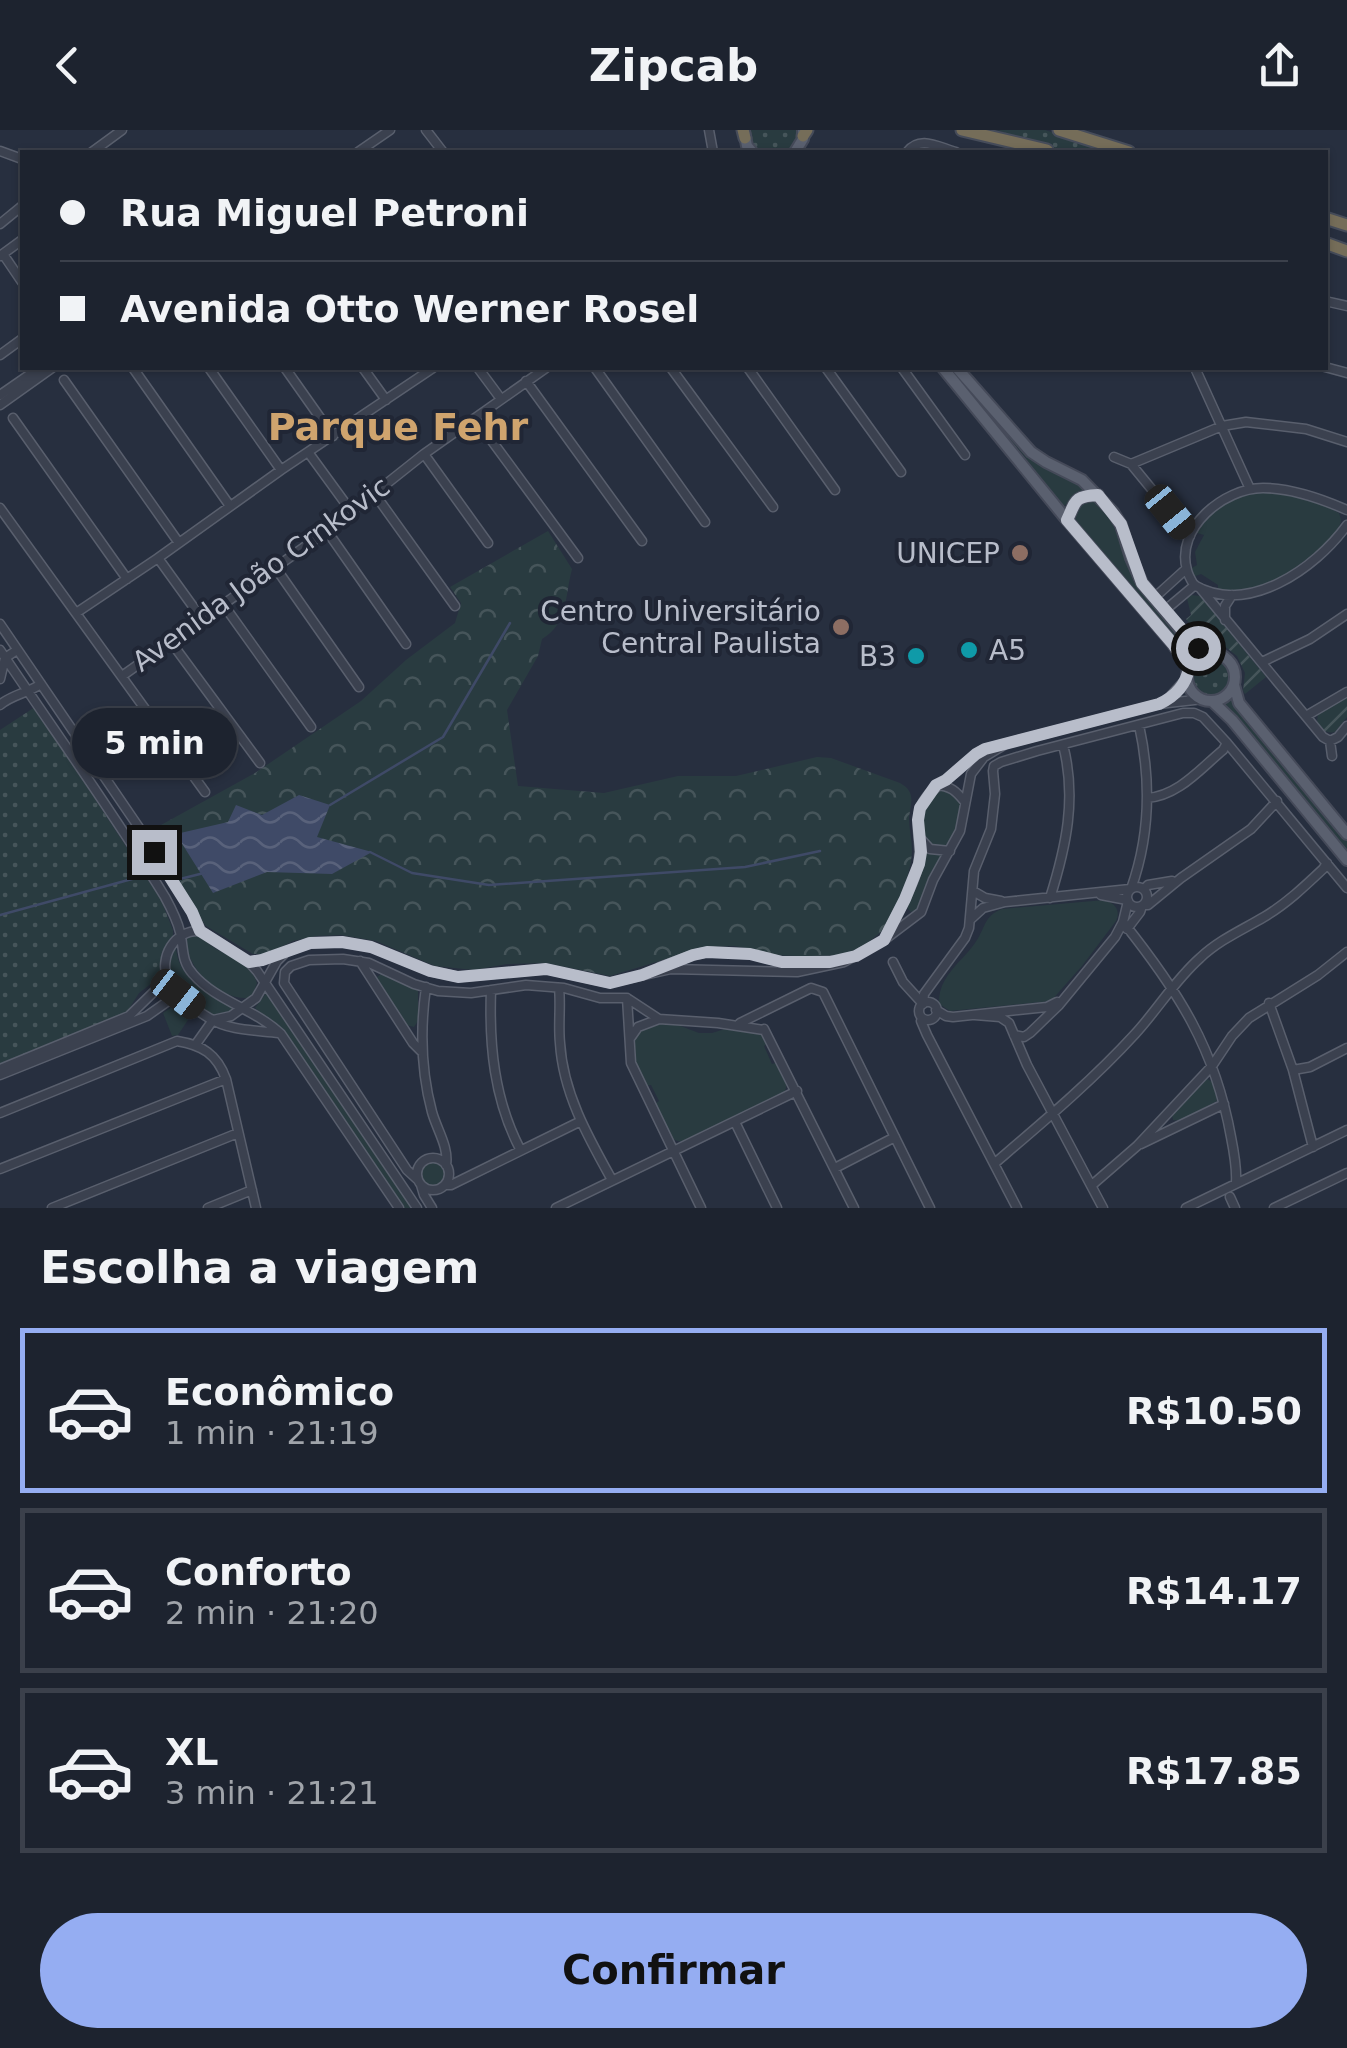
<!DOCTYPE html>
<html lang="pt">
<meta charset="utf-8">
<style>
body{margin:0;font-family:"DejaVu Sans",sans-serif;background:#2a2f3b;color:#f1f3f6;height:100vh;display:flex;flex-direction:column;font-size:38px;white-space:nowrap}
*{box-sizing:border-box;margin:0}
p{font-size:32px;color:#a0a4aa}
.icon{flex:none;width:55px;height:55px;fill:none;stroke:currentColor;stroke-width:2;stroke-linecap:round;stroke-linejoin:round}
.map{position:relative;height:1078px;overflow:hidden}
.sheet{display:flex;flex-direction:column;background:#1d232f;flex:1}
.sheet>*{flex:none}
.guide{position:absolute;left:20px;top:20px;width:1308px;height:220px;border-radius:0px;box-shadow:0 2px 8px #0004,0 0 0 2px #3b404b;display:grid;align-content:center;height:220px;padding:0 40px;background:#1d232f}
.end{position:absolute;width:45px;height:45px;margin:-22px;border:12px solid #b8bdca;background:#111;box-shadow:0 0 0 5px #111}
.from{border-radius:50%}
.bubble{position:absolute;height:70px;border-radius:35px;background:#1d232f;box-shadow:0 2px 8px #0004,0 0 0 2px #3b404b;font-size:32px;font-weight:800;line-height:70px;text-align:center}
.car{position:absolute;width:30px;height:60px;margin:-30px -15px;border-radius:12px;box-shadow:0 0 8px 2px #0007;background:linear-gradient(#222 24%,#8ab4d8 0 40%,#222 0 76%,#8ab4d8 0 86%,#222 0)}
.guide b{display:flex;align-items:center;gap:35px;height:95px;font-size:38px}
.guide b+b{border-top:2px solid #3b404b}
.guide i{width:25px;height:25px;background:#f1f3f6}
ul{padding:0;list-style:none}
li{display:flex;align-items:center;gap:30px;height:165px;margin:0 20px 15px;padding:0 20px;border:5px solid #3b404b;border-radius:0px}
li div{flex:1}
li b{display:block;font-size:38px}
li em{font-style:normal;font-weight:800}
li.selected{border-color:#95adf2}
li>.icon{width:90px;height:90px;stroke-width:1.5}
h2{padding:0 40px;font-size:45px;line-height:120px}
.primary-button{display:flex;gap:20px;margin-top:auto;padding:20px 40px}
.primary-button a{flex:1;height:115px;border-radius:60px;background:#95adf2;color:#111;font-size:40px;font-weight:800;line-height:115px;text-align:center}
header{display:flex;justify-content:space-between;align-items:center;height:130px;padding:0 40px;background:#1d232f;font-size:45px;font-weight:800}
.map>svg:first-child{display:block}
.grass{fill:url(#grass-dots)}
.forest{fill:url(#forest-crowns)}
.park{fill:#293b40}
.garden{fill:url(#garden-furrows)}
.water{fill:url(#water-waves)}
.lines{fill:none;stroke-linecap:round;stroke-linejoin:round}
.stream{stroke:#3f4a67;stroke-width:2.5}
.minor-casing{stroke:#595f6d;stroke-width:11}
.major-casing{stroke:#454a59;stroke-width:14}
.highway-casing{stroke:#464c5a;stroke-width:15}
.minor{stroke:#3b414f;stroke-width:8}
.major{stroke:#5a606f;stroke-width:10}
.highway{stroke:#756d59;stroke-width:11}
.route{stroke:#b8bdca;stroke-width:12}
.education-dot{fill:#8d6e63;stroke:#202635;stroke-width:4}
.culture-dot{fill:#0f9aa8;stroke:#202635;stroke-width:4}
.labels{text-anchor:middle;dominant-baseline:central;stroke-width:8;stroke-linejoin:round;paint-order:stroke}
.poi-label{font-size:28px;fill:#b8bdca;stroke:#202635;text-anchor:end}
.street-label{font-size:28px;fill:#b8bdca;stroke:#202635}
.district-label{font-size:38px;font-weight:bold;fill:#cfa46e;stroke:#202635}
</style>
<header><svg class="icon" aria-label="back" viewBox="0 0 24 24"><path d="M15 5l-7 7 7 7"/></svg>Zipcab<svg class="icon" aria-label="share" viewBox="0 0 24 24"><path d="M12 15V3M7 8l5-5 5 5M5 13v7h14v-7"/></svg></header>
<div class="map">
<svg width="1347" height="1078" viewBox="0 0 1347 1078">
<defs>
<pattern id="grass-dots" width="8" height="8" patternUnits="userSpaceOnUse" patternTransform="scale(2.5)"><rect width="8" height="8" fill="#293b40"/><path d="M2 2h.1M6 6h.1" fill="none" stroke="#46555a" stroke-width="1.8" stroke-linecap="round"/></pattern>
<pattern id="forest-crowns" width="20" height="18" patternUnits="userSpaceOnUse" patternTransform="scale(2.5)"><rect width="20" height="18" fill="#293b40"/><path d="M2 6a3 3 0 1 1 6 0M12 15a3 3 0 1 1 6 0" fill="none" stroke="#46555a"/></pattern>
<pattern id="garden-furrows" width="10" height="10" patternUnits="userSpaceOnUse" patternTransform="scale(2.5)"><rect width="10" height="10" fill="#293b40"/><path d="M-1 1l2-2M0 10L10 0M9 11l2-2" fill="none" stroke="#46555a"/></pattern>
<pattern id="water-waves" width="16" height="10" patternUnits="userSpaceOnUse" patternTransform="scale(2.5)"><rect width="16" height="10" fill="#3f4a67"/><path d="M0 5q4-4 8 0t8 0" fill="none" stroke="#59627b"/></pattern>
</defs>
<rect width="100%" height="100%" fill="#272f3f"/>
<path class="grass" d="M747,0H798C799,9 795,18 787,22H758L752,16Z
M997,0H1045L1113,22H1064Z
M1194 547a18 18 0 1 1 36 0a18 18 0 1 1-36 0Z
M35,577L161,770L173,800V807L161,826V846L139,863L125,885L0,935V600Z"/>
<path class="forest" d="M548,401L572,439C565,465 568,494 542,509L538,526L507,580L518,656L604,663L678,646H736L817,627L831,628L900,653C916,662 911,672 909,688C909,699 912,710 912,721C911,748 896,774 886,798L861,818L835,827L762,825L751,819L734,816L706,817L610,846L546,833L507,834L474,840L435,836L376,811L341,805L316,806L293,811L267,824H253L206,796L195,782L152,700L255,643L361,571L406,530L455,493L461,473L450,457Z"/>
<path class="park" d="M949,238H953L1005,298L1081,354L1086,360L1074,367L1063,377L1024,326Z
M1264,362C1290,364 1317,370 1339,383C1340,386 1341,389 1341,391C1338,410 1278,453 1259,458C1247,461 1231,461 1218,459V455L1201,444L1193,447L1190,439L1197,435L1195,422L1204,405L1197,403C1213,377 1235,365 1264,362Z
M1087,370L1096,371C1119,393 1120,422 1134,449C1149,476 1175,501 1198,521L1189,530L1074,392C1072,381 1077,374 1087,370Z
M1230,568L1347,710V722L1220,573Z
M942,659L950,661L962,675C958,693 958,716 936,718L923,708C919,689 924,668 942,659Z
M924,719L937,724H943L920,779L911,782L907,778C911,757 922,741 924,719Z
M1104,770C1115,773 1121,780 1116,791L1082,836L1051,871L950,881L939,874C938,845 963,832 977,810C986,796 984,786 1002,779Z
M198,803C204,809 210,816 218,820C235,829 251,834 257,853L253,864L248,868C219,870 183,836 186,806Z
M176,814C175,846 209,868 236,877C212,898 201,874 186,857L179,858L182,853L173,840H169L168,823Z
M383,842L418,859V891L414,897L406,895L375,849Z
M267,862L412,1078H403L282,899L255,878Z
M175,875L190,887L178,905L172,906L163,883Z
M655,893L678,895L699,903H712L728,898L762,903L769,913L764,916L772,934L778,932C784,943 790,951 784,963L683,1012C665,1011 661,989 653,975L659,971L651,955L646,956L643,954C635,929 622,906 655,893Z
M1207,949L1213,952L1217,971L1180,991L1173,990L1172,985L1197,955Z
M422 1044a11 11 0 1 1 22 0a11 11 0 1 1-22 0Z"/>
<path class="garden" d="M1191,465L1200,466L1266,547L1245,564L1243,561L1245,543L1237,526L1223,515L1204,510L1186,489L1191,485L1187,468Z
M1347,567V587L1335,602C1327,604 1320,599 1317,593L1318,583Z"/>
<path class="water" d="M299,665L330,675L317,707L372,722L332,744L267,742L213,763L176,704L228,692L236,675L262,685Z"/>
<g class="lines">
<path class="stream" d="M330,675L443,607L510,493
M370,722L412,743L489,755L745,737L820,721
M180,749L204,743
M0,785L132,749"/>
<defs>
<path id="minor" d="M426,0L443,22
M709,0L713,22
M0,21L22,29
M92,22L122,0
M358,22L390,0
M907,22C920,5 938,17 956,22
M0,94L22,76
M3,124L22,152
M0,126L22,110
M1325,171L1347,176
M0,225L22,209
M1325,237L1347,243
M133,238L230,376
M209,238L281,340
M285,238L333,306
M363,238L386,270
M478,238L501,269
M595,238L705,392
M671,238L773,377
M748,238L835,360
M826,238L901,342
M902,238L965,325
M1195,238L1250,359
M64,250L179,413
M526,251L642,411
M0,265L39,238
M0,275L52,238
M13,288L127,449
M475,288L578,428
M308,322L351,381
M424,324L488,413
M1114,327L1131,334L1190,406
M1131,334L1222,296L1246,292L1306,299L1347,312
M374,363L455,476
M0,378L205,662
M1347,380C1322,369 1291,358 1263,358C1224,358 1175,398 1187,440C1188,445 1191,450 1194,455C1248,486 1315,439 1347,395
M327,401L406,514
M158,428L202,489
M275,437L359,557
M1200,458L1323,607L1330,611L1332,626
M1154,468L1186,439
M223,474L311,597
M1164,481L1195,455
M76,483L158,428L281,340L433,238
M1225,490V476L1232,465
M0,494L142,702L192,782L201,801L249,832L257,841L417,1078
M171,512L260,633
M0,520C55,602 113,682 165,767C171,778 177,789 180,802C184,818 181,831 193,844C216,871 255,879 281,904L399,1078
M1262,532L1310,509L1347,484
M122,546L327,401L424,324L546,238
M0,549L5,528L17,520
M1167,570L1187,548
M0,575C11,565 28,563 41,554
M1306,586L1347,562
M1330,611L1338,607L1347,596
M936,655C951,656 956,661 965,672
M1147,668C1178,666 1200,639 1223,620L1227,613
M920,708L930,719L950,721
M1127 767a10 10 0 1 1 20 0a10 10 0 1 1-20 0Z
M1131,759C1150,706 1151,650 1139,595
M1144,759L1148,755L1172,751
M973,761L985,768L1001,771
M1101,765L1127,770
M1050,768C1066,717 1077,668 1063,615
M1143,775H1148L1181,748L1251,699L1277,671
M971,789L983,778L1005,772L1130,759
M1123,792C1178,861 1215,918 1231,1007C1234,1022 1237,1038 1236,1053
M1127,799L1140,782L1142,776
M201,801C175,799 158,827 168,851C174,865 196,880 209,888C230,901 255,900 279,903
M886,806C896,783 912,761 918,736C922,720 917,706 918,690C919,665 938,657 955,643C965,634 973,625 985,619L1159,574L1203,569
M360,831L413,913L421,921
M249,832L262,830L310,813L342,812L371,817L430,841L459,847L546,839L609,853L671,839L797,842L844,832L884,810L921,782L933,750L960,701L971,644L984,627L1004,615
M893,832L903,852L923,874L924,864L965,808L969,798L974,741L991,699L995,664L993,641L994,636L1001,632L1037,621L1183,583H1194L1203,587L1227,613L1347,758
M660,837L693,825L707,822L750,824L783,832L832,831
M426,857C420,899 421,941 432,982C437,1000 449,1017 446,1035
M559,858C561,876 558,894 560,913C563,963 588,1007 612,1050
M491,860C489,915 494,969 520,1019
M627,868L631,933L701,1078
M919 881a9 9 0 1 1 18 0a9 9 0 1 1-18 0Z
M1269,873L1293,940L1313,1017
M936,880L946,886L953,887L1047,877L1057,872
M975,885L1000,887L1009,893L1027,935L1103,1078
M922,888L921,891L927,905L1017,1078
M740,893L811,858L823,862L930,1078
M764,899L854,1078
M1014,905L1024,907L1030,903L1059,875L1115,807L1123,792L1128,771
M631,907L638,897L659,889
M196,914L213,890L231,886L256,868L277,831L284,824
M0,939L129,886L167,849
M1293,940L1310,937L1347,918
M0,945L147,886L178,864
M0,983L177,911C202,915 217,924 226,949L256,1078
M735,992L777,1078
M1141,1014L1224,974
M417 1044a16 16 0 1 1 32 0a16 16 0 1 1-32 0Z
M995,1033C1043,992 1092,951 1135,904C1158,879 1175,850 1200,828C1219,810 1242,800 1264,787C1286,774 1305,756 1323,739L1327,733
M835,1038L895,1007
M0,1039L226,949
M418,1050L407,1040L284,853L285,842L291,836L309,830L343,829L369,833L414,854L438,861L471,863L526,855L564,858L600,868H627L659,889L718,893L764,900
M421,1055L424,1065L432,1078
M445,1055H451L581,991
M1092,1055L1137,1016L1212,936L1232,906L1249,888L1318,845L1347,822
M1230,1067L1235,1078
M52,1078L238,1003
M208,1078L252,1060
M556,1078L797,961
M1186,1078L1347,1000
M1274,1078L1347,1043"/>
<path id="major" d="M744,1L747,16L752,22
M795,22L803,9V1
M943,238L1067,390L1173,514L1189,538
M957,238L1031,322L1046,332L1082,350L1113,382L1121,395L1131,428L1142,453L1189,510L1199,518L1210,523
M1067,390C1076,371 1074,366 1098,365
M1187 547a24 24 0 1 1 48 0a24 24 0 1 1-48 0Z
M1234,555L1239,573L1347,704
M1212,571L1232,590L1347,730"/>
<path id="highway" d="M743,0L745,8
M962,0L1047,20
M1059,0L1129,22
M803,6L807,0
M1325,88L1347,95
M1325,113L1347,121"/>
</defs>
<use href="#minor" class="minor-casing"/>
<use href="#major" class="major-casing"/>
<use href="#highway" class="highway-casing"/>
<use href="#minor" class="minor"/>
<use href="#major" class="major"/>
<use href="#highway" class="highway"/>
</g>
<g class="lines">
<path class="route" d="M154,722L192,782L200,801L249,832L262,830L310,813L342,812L371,817L430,841L458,847L546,839L610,853L642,845L693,825L707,822L750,824L782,832H830L856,826L884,810L905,769L919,734L921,722L918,690L920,678L936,655L946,650L976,624L985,619L1159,574C1174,567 1186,555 1189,538L1173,514L1067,390C1076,371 1074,366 1098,365L1121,394L1142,453L1198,518"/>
</g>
<g class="education-dot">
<circle cx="1020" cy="423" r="10"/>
<circle cx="841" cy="497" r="10"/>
</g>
<g class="culture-dot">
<circle cx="969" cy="520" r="10"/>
<circle cx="916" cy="526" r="10"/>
</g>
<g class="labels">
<g class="poi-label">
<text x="1000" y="423">UNICEP</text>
<text x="821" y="481">Centro Universitário<tspan x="821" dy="32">Central Paulista</tspan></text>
<text x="989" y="520" text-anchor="start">A5</text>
<text x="896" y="526">B3</text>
</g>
<g class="street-label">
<text transform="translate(261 444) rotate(-36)">Avenida João Crnkovic</text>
</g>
<g class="district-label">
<text x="398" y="297">Parque Fehr</text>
</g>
</g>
</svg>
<i class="end from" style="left:1198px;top:518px"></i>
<i class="end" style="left:154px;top:722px"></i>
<div class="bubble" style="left:72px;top:578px;width:165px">5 min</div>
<i class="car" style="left:1170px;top:382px;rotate:141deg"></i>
<i class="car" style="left:178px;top:864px;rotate:128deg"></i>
<div class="guide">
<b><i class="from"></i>Rua Miguel Petroni</b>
<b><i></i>Avenida Otto Werner Rosel</b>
</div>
</div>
<section class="sheet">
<h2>Escolha a viagem</h2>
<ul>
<li class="selected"><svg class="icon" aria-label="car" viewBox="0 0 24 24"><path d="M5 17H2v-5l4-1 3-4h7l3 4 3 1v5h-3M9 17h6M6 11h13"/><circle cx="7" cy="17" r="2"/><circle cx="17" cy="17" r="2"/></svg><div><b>Econômico</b><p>1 min · 21:19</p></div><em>R$10.50</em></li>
<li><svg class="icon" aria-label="car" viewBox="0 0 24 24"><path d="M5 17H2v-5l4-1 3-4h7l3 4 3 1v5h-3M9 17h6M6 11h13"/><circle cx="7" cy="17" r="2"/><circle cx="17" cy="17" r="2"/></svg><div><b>Conforto</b><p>2 min · 21:20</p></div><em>R$14.17</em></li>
<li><svg class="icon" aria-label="car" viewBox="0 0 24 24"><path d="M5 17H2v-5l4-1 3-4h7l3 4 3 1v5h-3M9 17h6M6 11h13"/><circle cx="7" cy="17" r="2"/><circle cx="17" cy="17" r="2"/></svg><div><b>XL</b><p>3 min · 21:21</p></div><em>R$17.85</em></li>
</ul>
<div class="primary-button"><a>Confirmar</a></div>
</section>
